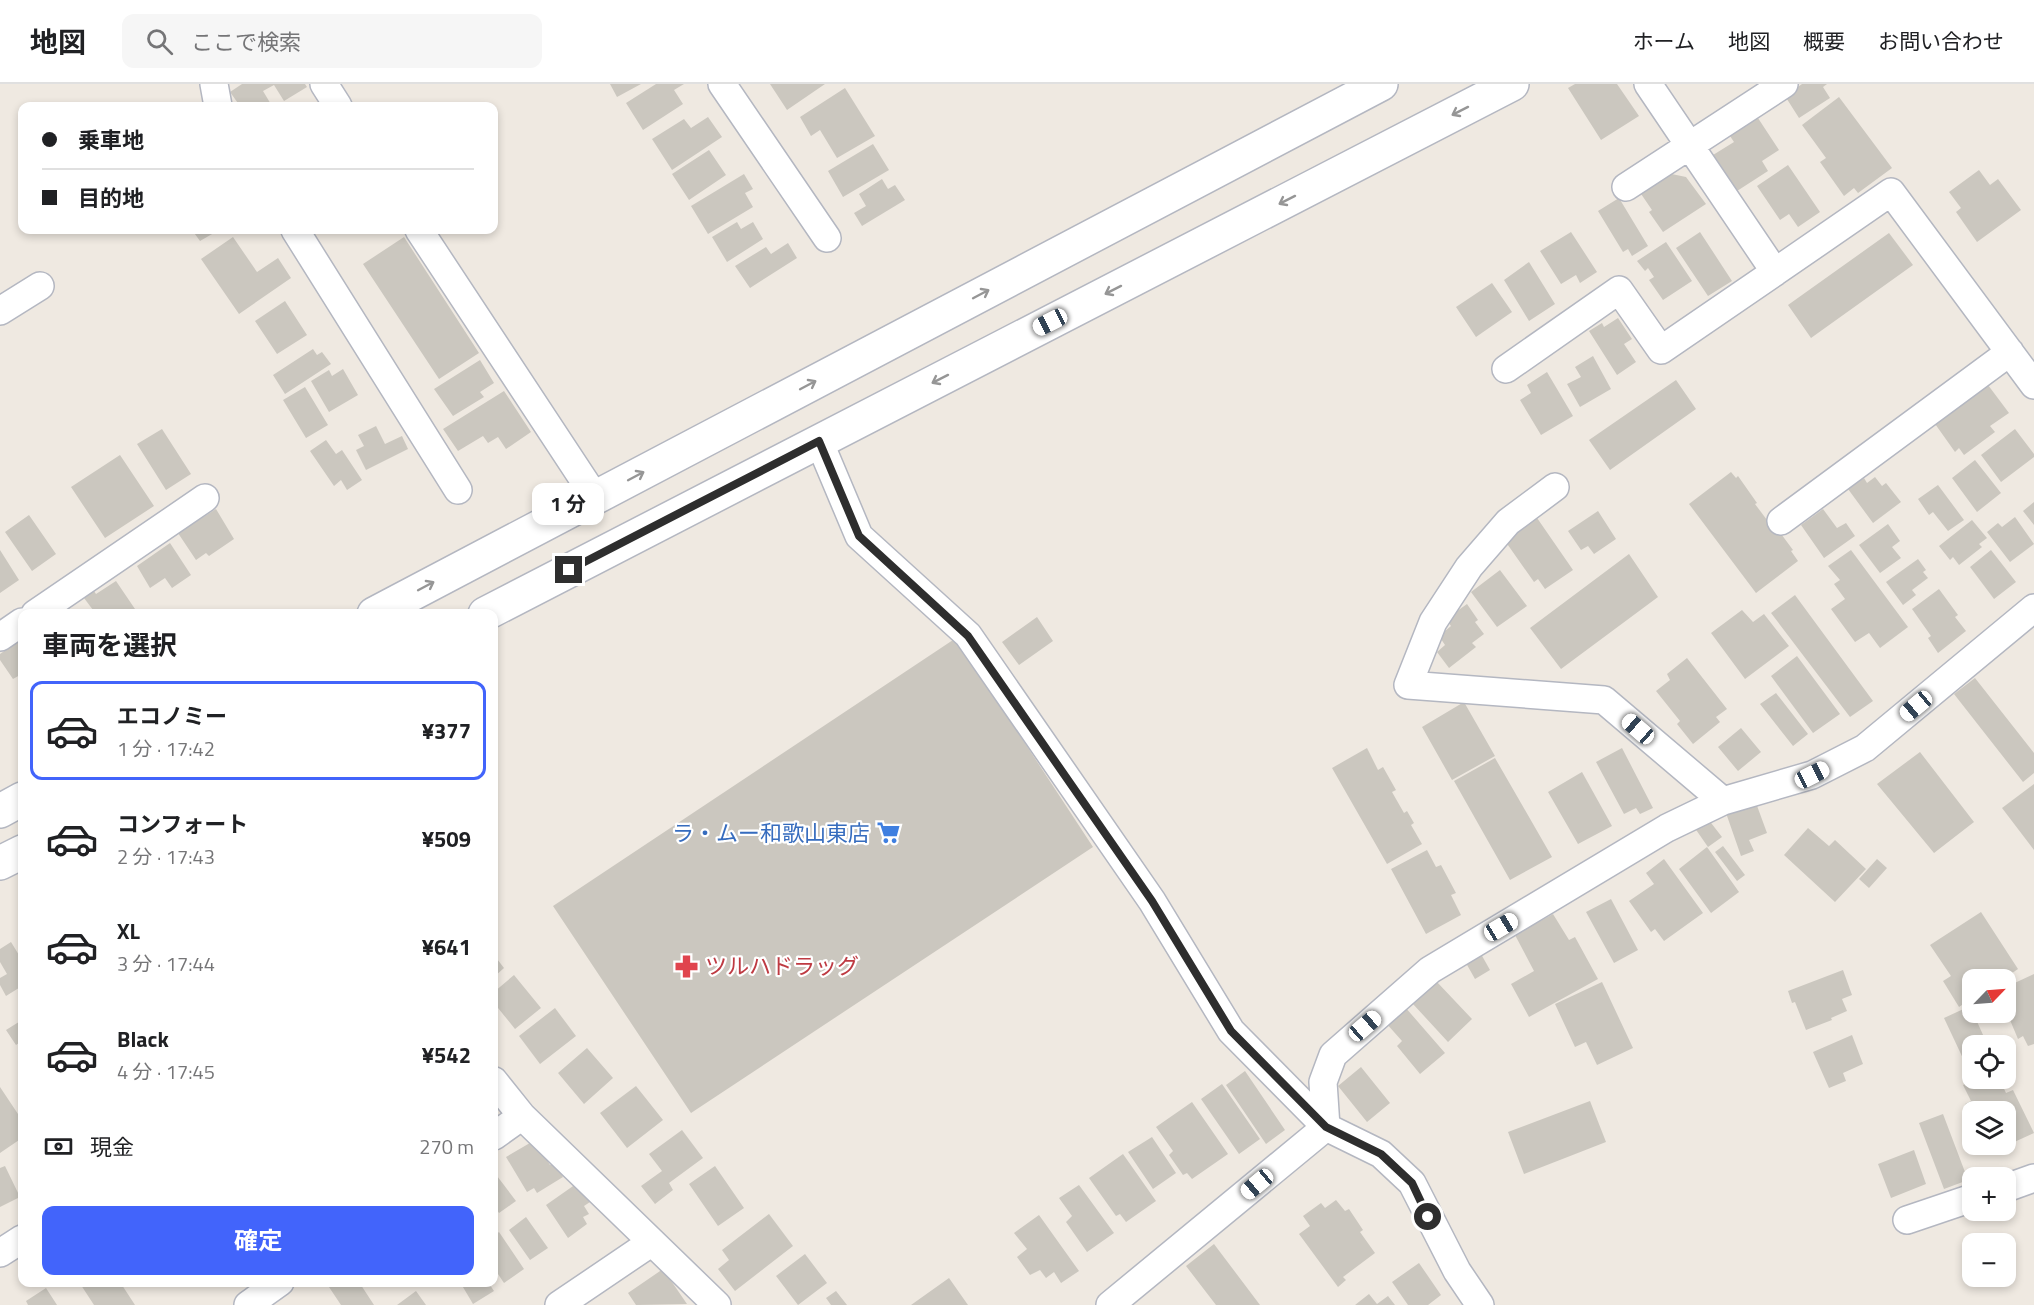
<!DOCTYPE html>
<html lang="ja">
<meta charset="utf-8">
<style>
body{margin:0;font-family:"Titillium Web","Noto Sans JP",sans-serif;background:#f6f6f6;color:#202124;height:100vh;display:flex;flex-direction:column;font-size:22px;white-space:nowrap}
*{box-sizing:border-box;margin:0}
p{font-size:20px;color:#757577}
.icon{flex:none;width:33px;height:33px;fill:none;stroke:currentColor;stroke-width:2;stroke-linecap:round;stroke-linejoin:round}
.map{position:relative;flex:1;overflow:hidden}
.sheet{position:absolute;left:18px;top:525px;width:480px;height:678px;display:flex;flex-direction:column;background:#fff;border-radius:12px;box-shadow:0 3px 9px #0003}
.sheet>*{flex:none}
.guide{position:absolute;left:18px;top:18px;width:480px;height:132px;border-radius:12px;box-shadow:0 3px 9px #0003;display:grid;align-content:center;height:132px;padding:0 24px;background:#fff}
.needle{width:39px;rotate:65deg}
.controls{position:absolute;left:1962px;top:885px;display:grid;gap:12px}
.controls a{display:grid;place-items:center;width:54px;height:54px;border-radius:12px;background:#fff;box-shadow:0 3px 9px #0003;font-size:30px}
.end{position:absolute;width:27px;height:27px;margin:-14px;border:8px solid #2e2e2e;background:#fff;box-shadow:0 0 0 3px #fff}
.from{border-radius:50%}
.bubble{position:absolute;height:42px;border-radius:12px;background:#fff;box-shadow:0 3px 9px #0003;font-size:20px;font-weight:700;line-height:42px;text-align:center}
.car{position:absolute;width:18px;height:36px;margin:-18px -9px;border-radius:8px;box-shadow:0 0 4px 2px #0007;background:linear-gradient(#fff 24%,#345 0 40%,#fff 0 76%,#345 0 86%,#fff 0)}
.guide b{display:flex;align-items:center;gap:21px;height:57px;font-size:22px}
.guide b+b{border-top:2px solid #e0e0e0}
.guide i{width:15px;height:15px;background:#202124}
ul{padding:0;list-style:none}
li{display:flex;align-items:center;gap:18px;height:99px;margin:0 12px 9px;padding:0 12px;border:3px solid transparent;border-radius:12px}
li div{flex:1}
li b{display:block;font-size:22px}
li em{font-style:normal;font-weight:700}
li.current{border-color:#4264fb}
li>.icon{width:54px;height:54px;stroke-width:1.5}
h2{padding:0 24px;font-size:27px;line-height:72px}
.pay{display:flex;align-items:center;gap:15px;height:66px;padding:0 24px;font-size:22px}
.pay p{margin-inline-start:auto}
.primary-button{display:flex;gap:12px;margin-top:auto;padding:12px 24px}
.primary-button a{flex:1;height:69px;border-radius:12px;background:#4264fb;color:#fff;font-size:24px;font-weight:700;line-height:69px;text-align:center}
header{display:flex;align-items:center;gap:36px;box-sizing:border-box;height:84px;padding:0 30px;background:#fff;border-bottom:2px solid #e0e0e0}
header strong{font-size:28px}
nav{display:flex;gap:33px;margin-inline-start:auto;font-size:21px}
.search{width:420px;height:54px;background:#f6f6f6;display:flex;align-items:center;gap:15px;box-sizing:border-box;padding:0 21px;border-radius:12px;color:#757577;font-size:22px}
.map>svg:first-child{display:block}
.building{fill:#cbc7bf}
.lines{fill:none;stroke-linecap:round;stroke-linejoin:round}
.street-casing{stroke:#b4b7c1;stroke-width:30}
.secondary-casing{stroke:#b4b7c1;stroke-width:36}
.street{stroke:#fff;stroke-width:27}
.secondary{stroke:#fff;stroke-width:33}
.oneway{stroke:#969696}
.route{stroke:#2e2e2e;stroke-width:8}
.labels{text-anchor:middle;dominant-baseline:central;stroke-width:4.5;stroke-linejoin:round;paint-order:stroke}
.shop-label{font-size:22px;fill:#366cbe;stroke:#fff;text-anchor:end}
.health-label{font-size:22px;fill:#be3a42;stroke:#fff;text-anchor:start}
</style>
<header>
<strong>地図</strong>
<div class="search"><svg class="icon" aria-label="search" viewBox="0 0 24 24"><circle cx="10" cy="10" r="6"/><path d="M15 15l6 6"/></svg>ここで検索</div>
<nav><a>ホーム</a><a>地図</a><a>概要</a><a>お問い合わせ</a></nav>
</header>
<div class="map">
<svg width="2034" height="1221" viewBox="0 0 2034 1221">
<rect width="100%" height="100%" fill="#efe9e1"/>
<path class="building" d="M242,0H305L307,3L284,17L274,1L263,7L272,22H240L230,8Z
M610,0H641L617,13Z
M656,0H684L674,6L683,20L643,46L626,19Z
M770,0H825L787,26Z
M1575,0H1617L1639,32L1601,56L1568,4Z
M1802,0H1827L1823,3L1830,14L1799,34L1785,12Z
M845,4L875,52L837,74L820,46L811,52L800,33Z
M1839,13L1892,84L1858,109L1854,104L1844,112L1820,78L1826,74L1802,41Z
M1754,28L1779,66L1762,77L1768,87L1737,107L1713,71L1734,58L1726,46Z
M708,33L722,53L672,86L652,55L684,35L691,44Z
M873,60L889,86L843,113L828,87Z
M709,66L726,91L689,116L672,90Z
M1788,81L1820,128L1798,143L1789,130L1780,136L1757,102Z
M1979,86L1990,101L1998,95L2021,126L1977,158L1956,128L1961,124L1949,108Z
M1662,88L1686,93L1706,120L1663,148L1649,128L1652,126L1637,104Z
M744,90L753,105L745,109L753,123L708,150L691,122Z
M882,95L888,105L895,101L905,116L862,142L854,129L866,122L859,110Z
M1619,114L1648,162L1632,172L1628,165L1623,168L1598,127Z
M737,138L741,145L753,138L763,155L727,178L712,153Z
M192,146H219L200,157Z
M1571,148L1597,188L1580,199L1576,191L1561,200L1540,167Z
M1700,148L1732,197L1708,212L1676,164Z
M1889,149L1913,181L1811,254L1788,221Z
M233,153L257,188L278,174L291,194L239,230L201,175Z
M404,153L479,269L439,295L363,180Z
M1666,158L1692,197L1663,216L1649,196L1654,193L1648,184L1645,187L1637,177Z
M788,159L797,174L750,204L735,182L766,163L771,170Z
M1529,178L1555,220L1529,237L1504,196Z
M1492,199L1512,228L1476,253L1456,223Z
M285,217L307,251L277,270L255,237Z
M1618,234L1632,255L1624,260L1636,278L1617,291L1589,247L1602,239L1604,243Z
M313,265L317,271L322,268L331,280L285,310L273,291Z
M1593,272L1611,305L1580,323L1567,300L1581,293L1575,283Z
M480,276L494,299L480,308L484,313L453,332L434,305Z
M343,285L358,311L329,328L311,297L329,286L332,292Z
M1547,288L1573,332L1541,351L1520,316L1531,309L1527,301Z
M1676,296L1696,325L1610,386L1589,356Z
M1988,301L2009,329L1990,342L1995,348L1964,371L1959,364L1955,368L1933,337Z
M305,303L328,341L306,354L283,316Z
M504,307L531,348L506,365L498,353L488,359L483,352L458,367L443,345Z
M376,342L385,360L402,352L408,365L366,386L356,366L364,362L358,351Z
M162,345L191,390L166,406L137,360Z
M2015,345L2034,370V373L2001,398L1981,371Z
M326,356L336,370L342,366L362,396L347,406L341,396L334,402L310,367Z
M120,371L154,422L105,454L71,403Z
M1975,376L2001,409L1977,428L1952,394Z
M1731,388L1736,394L1738,392L1757,419L1755,420L1770,440L1773,439L1793,466L1791,467L1798,477L1756,509L1689,420Z
M1875,393L1882,402L1886,399L1901,418L1873,439L1848,405L1864,394L1867,399Z
M1938,401L1964,436L1948,447L1933,428L1929,431L1918,415Z
M2034,418V441L2023,427Z
M216,425L234,455L209,472L206,469L196,476L178,449Z
M1823,425L1837,444L1846,439L1855,452L1824,474L1801,441Z
M1598,427L1616,455L1594,470L1588,462L1581,466L1568,447Z
M29,431L56,470L32,487L5,448Z
M1535,431L1573,486L1545,505L1538,495L1534,498L1503,454Z
M2015,433L2034,460L2010,478L1987,448L1998,439L2002,443Z
M1972,436L1987,454L1979,460L1982,463L1959,481L1953,473L1950,476L1939,462Z
M1888,440L1900,457L1892,463L1901,474L1880,489L1859,461Z
M170,459L191,491L172,504L165,494L150,504L137,482Z
M0,466L19,496L0,509Z
M1851,466L1908,543L1880,564L1869,549L1855,558L1831,525L1845,515L1834,500L1840,496L1828,482Z
M1991,466L2016,498L1994,515L1970,483Z
M1629,470L1658,513L1561,585L1530,544Z
M1918,475L1926,486L1923,488L1928,494L1912,506L1916,511L1903,521L1886,498Z
M1500,486L1527,522L1497,543L1471,508Z
M116,497L135,525L127,530H96L84,514L94,507L96,510Z
M1939,505L1958,531L1955,533L1966,547L1938,569L1928,554L1931,552L1912,525Z
M1795,511L1873,617L1850,633L1771,529Z
M1467,520L1478,536L1475,538L1484,550L1472,559L1476,563L1449,584L1437,568L1445,561L1439,552L1451,542L1446,535Z
M1742,526L1753,538L1764,530L1789,562L1745,595L1711,549Z
M1037,533L1053,557L1019,581L1002,558Z
M956,554L1093,763L691,1029L553,822Z
M22,555V595L20,591L13,595L0,576V570Z
M1797,572L1840,630L1813,649L1771,592Z
M1687,574L1727,625L1716,633L1720,638L1693,660L1677,640L1680,637L1656,607L1670,596L1667,590Z
M1975,594L2034,669V689L2023,698L1954,610Z
M1776,609L1808,650L1793,662L1760,620Z
M1464,618L1495,672L1452,696L1422,643Z
M1741,644L1761,668L1738,687L1718,663Z
M1367,664L1378,686L1383,683L1396,706L1392,708L1404,729L1407,727L1414,739L1411,741L1422,760L1387,780L1332,684Z
M1622,664L1653,724L1640,730L1636,724L1624,730L1596,678Z
M1920,668L1974,738L1934,769L1877,700Z
M1495,674L1552,773L1510,796L1454,697Z
M1582,688L1612,742L1578,760L1548,708Z
M2034,700V766L2002,724Z
M1756,719L1767,749L1749,756L1754,767L1741,772L1726,729Z
M1708,735L1722,753L1708,763L1692,740Z
M1808,744L1829,762L1835,756L1866,785L1835,818L1784,771Z
M1723,762L1745,791L1737,797L1715,768Z
M1707,763L1739,808L1711,829L1679,785Z
M1427,766L1436,783L1441,781L1456,809L1451,811L1461,831L1426,850L1391,785Z
M1664,775L1703,829L1664,857L1655,845L1651,848L1629,817L1654,800L1646,789Z
M1877,775L1887,784L1869,804L1859,795Z
M1611,815L1638,866L1614,879L1586,828Z
M1981,828L2018,885L2002,896H1972V914L1959,923L1943,897L1951,892L1930,861Z
M1553,830L1569,856L1575,853L1598,895L1529,933L1511,900L1534,887L1515,851Z
M11,858L22,876V902L6,912L0,901V894L7,890L0,878V865Z
M1481,870L1490,886L1475,895L1462,872Z
M494,871L504,884L494,893Z
M1843,886L1852,911L1842,915L1847,927L1831,934L1832,936L1806,946L1795,918L1792,919L1788,907Z
M2034,890V960L2028,962L2023,952L2018,955L2010,936L2014,934L2006,915V903Z
M514,891L541,924L515,945L494,919V908Z
M1437,898L1472,935L1448,958L1413,920Z
M1602,898L1633,964L1597,981L1586,958L1575,963L1555,920Z
M1970,922L1988,962H1972V982L1968,985L1944,934Z
M1405,923L1445,969L1420,990L1397,962L1402,957L1386,939Z
M555,924L576,952L540,980L519,952Z
M22,936V957L16,961L6,946Z
M1852,951L1863,980L1843,989L1846,997L1829,1004L1813,968Z
M587,964L613,994L584,1020L558,989Z
M1361,983L1390,1019L1367,1038L1338,1002Z
M1245,987L1285,1046L1266,1060L1226,1001Z
M1976,994H1999L2006,1009L2013,1006L2034,1049L1988,1070L1984,1060H2006V1028H1972V1036L1965,1020L1971,1017L1963,1001Z
M1222,1000L1260,1055L1239,1070L1201,1015Z
M636,1002L663,1036L627,1064L600,1029Z
M0,1003L22,1036V1054L0,1069Z
M1590,1017L1606,1058L1524,1090L1508,1048Z
M1192,1018L1228,1070L1192,1095L1187,1089L1183,1091L1169,1071L1173,1067L1156,1043Z
M1943,1030L1968,1096L1944,1105L1919,1039Z
M682,1046L703,1074L669,1099L673,1106L655,1120L641,1102L662,1087L649,1070Z
M1152,1053L1176,1089L1153,1105L1128,1068Z
M535,1056L550,1081L554,1078L563,1093L537,1109L534,1104L527,1108L506,1073Z
M1914,1066L1926,1100L1891,1114L1878,1080Z
M1123,1070L1156,1117L1126,1138L1120,1130L1116,1132L1089,1094Z
M5,1082L20,1113L0,1123V1084Z
M715,1082L744,1124L718,1142L689,1100Z
M494,1088L516,1117L499,1129L494,1122Z
M576,1100L590,1118L584,1122L589,1130L583,1133L587,1140L568,1154L546,1121Z
M1079,1101L1114,1149L1087,1168L1066,1138L1072,1132L1059,1114Z
M1336,1116L1345,1127L1349,1125L1363,1146L1360,1148L1375,1169L1343,1193L1346,1196L1338,1203L1299,1150L1310,1142L1303,1132L1321,1119L1325,1124Z
M769,1130L793,1162L735,1207L718,1185L729,1176L722,1166Z
M1039,1131L1079,1187L1061,1199L1054,1188L1046,1194L1040,1186L1030,1191L1017,1173L1027,1165L1014,1149Z
M526,1133L548,1164L530,1176L509,1146Z
M499,1148L524,1185L504,1199L494,1184V1152Z
M1214,1160L1260,1221H1216L1186,1182Z
M805,1170L827,1199L798,1221L776,1192Z
M1419,1179L1441,1211L1428,1221H1408L1392,1198Z
M663,1185L687,1220L636,1221L628,1209Z
M949,1194L968,1221H911Z
M79,1198H120L135,1221H94Z
M335,1198H359L374,1221H341L329,1203Z
M460,1198H488L494,1207L473,1220Z
M46,1204L57,1221H28L26,1217Z
M416,1207L426,1221H397Z
M836,1207L847,1221H831L826,1214Z
M1369,1210L1377,1220L1388,1212L1395,1221H1355Z"/>
<g class="lines">
<defs>
<path id="street" d="M214,0L218,22
M324,0L338,22
M722,0L827,154
M1648,0L1775,188L1891,108L2034,301
M1626,103L1784,0
M295,146L458,406
M419,146L595,413
M0,227L40,202
M1506,285L1619,206L1661,266L1775,188
M819,357L859,452L968,551L1152,817L1231,947L1326,1043L1381,1070L1412,1099L1457,1187L1480,1221
M1555,403L1508,438L1469,483L1433,538L1408,601L1604,616L1723,717
M1781,437L2010,268
M35,530L205,414
M0,553L22,538
M494,997L522,1032L717,1221
M1326,1043L1323,998L1333,971L1430,886L1667,744L1723,717L1812,691L1865,664L2034,524
M494,1052L522,1032
M2006,1104L2034,1094
M1907,1136L1972,1114
M0,1169L22,1155
M248,1221L280,1198
M559,1221L652,1158
M1110,1221L1326,1043"/>
<path id="secondary" d="M374,530L1381,0
M485,530L1512,0
M0,727L22,715
M0,779L22,768"/>
</defs>
<use href="#street" class="street-casing"/>
<use href="#secondary" class="secondary-casing"/>
<use href="#street" class="street"/>
<use href="#secondary" class="secondary"/>
</g>
<defs><path id="oneway-shaft" d="M-6 0H5M1.5-3L5.5 0L1.5 3" fill="none" stroke-width="1.6" stroke-linecap="round" stroke-linejoin="round" transform="scale(1.5)"/></defs>
<g class="oneway">
<use href="#oneway-shaft" transform="translate(1460 27) rotate(153)"/>
<use href="#oneway-shaft" transform="translate(1287 116) rotate(153)"/>
<use href="#oneway-shaft" transform="translate(1113 206) rotate(153)"/>
<use href="#oneway-shaft" transform="translate(981 210) rotate(-28)"/>
<use href="#oneway-shaft" transform="translate(940 295) rotate(153)"/>
<use href="#oneway-shaft" transform="translate(808 301) rotate(-28)"/>
<use href="#oneway-shaft" transform="translate(636 392) rotate(-28)"/>
<use href="#oneway-shaft" transform="translate(426 502) rotate(-28)"/>
</g>
<g class="lines">
<path class="route" d="M569,486L819,357L859,452L968,552L1152,817L1231,947L1326,1043L1381,1070L1412,1099L1428,1133"/>
</g>
<defs>
<symbol id="supermarket-bare" viewBox="-9 -9 18 18"><path d="M-6-5.5h2.5l.6 2H6L4.5 2H-2.5L-4.4-4H-6ZM-1.5 3.2a1.3 1.3 0 1 0 .1 0ZM3 3.2a1.3 1.3 0 1 0 .1 0Z" fill="#3f7fe0" stroke="#fff" stroke-width="2.5" paint-order="stroke"/></symbol>
<symbol id="pharmacy-bare" viewBox="-9 -9 18 18"><path d="M-2-6h4v4h4v4h-4v4h-4v-4h-4v-4h4Z" fill="#e0444e" stroke="#fff" stroke-width="2.5" paint-order="stroke"/></symbol>
</defs>
<g fill-rule="evenodd">
<use href="#supermarket-bare" x="872" y="732" width="33" height="33"/>
<use href="#pharmacy-bare" x="670" y="866" width="33" height="33"/>
</g>
<g class="labels">
<g class="shop-label">
<text x="870" y="749">ラ・ムー和歌山東店</text>
</g>
<g class="health-label">
<text x="705" y="882">ツルハドラッグ</text>
</g>
</g>
</svg>
<div class="controls">
<a><svg class="needle" viewBox="-14 -14 28 28"><path d="M0-13l5 13h-10z" fill="#e53935"/><path d="M0 13l5-13h-10z" fill="#757577"/></svg></a>
<a><svg class="icon" aria-label="locate" viewBox="0 0 24 24"><circle cx="12" cy="12" r="6"/><path d="M12 2v4M12 18v4M2 12h4M18 12h4"/></svg></a>
<a><svg class="icon" aria-label="layers" viewBox="0 0 24 24"><path d="M12 4l9 5-9 5-9-5zM3 14l9 5 9-5"/></svg></a>
<a>+</a>
<a>−</a>
</div>
<i class="end from" style="left:1428px;top:1133px"></i>
<i class="end" style="left:569px;top:486px"></i>
<div class="bubble" style="left:532px;top:399px;width:72px">1 分</div>
<i class="car" style="left:1050px;top:238px;rotate:243deg"></i>
<i class="car" style="left:1916px;top:622px;rotate:230deg"></i>
<i class="car" style="left:1638px;top:645px;rotate:311deg"></i>
<i class="car" style="left:1812px;top:691px;rotate:63deg"></i>
<i class="car" style="left:1501px;top:843px;rotate:59deg"></i>
<i class="car" style="left:1365px;top:942px;rotate:49deg"></i>
<i class="car" style="left:1257px;top:1100px;rotate:230deg"></i>
<div class="guide">
<b><i class="from"></i>乗車地</b>
<b><i></i>目的地</b>
</div>
<section class="sheet">
<h2>車両を選択</h2>
<ul>
<li class="current"><svg class="icon" aria-label="car" viewBox="0 0 24 24"><path d="M5 17H2v-5l4-1 3-4h7l3 4 3 1v5h-3M9 17h6M6 11h13"/><circle cx="7" cy="17" r="2"/><circle cx="17" cy="17" r="2"/></svg><div><b>エコノミー</b><p>1 分 · 17:42</p></div><em>¥377</em></li>
<li><svg class="icon" aria-label="car" viewBox="0 0 24 24"><path d="M5 17H2v-5l4-1 3-4h7l3 4 3 1v5h-3M9 17h6M6 11h13"/><circle cx="7" cy="17" r="2"/><circle cx="17" cy="17" r="2"/></svg><div><b>コンフォート</b><p>2 分 · 17:43</p></div><em>¥509</em></li>
<li><svg class="icon" aria-label="car" viewBox="0 0 24 24"><path d="M5 17H2v-5l4-1 3-4h7l3 4 3 1v5h-3M9 17h6M6 11h13"/><circle cx="7" cy="17" r="2"/><circle cx="17" cy="17" r="2"/></svg><div><b>XL</b><p>3 分 · 17:44</p></div><em>¥641</em></li>
<li><svg class="icon" aria-label="car" viewBox="0 0 24 24"><path d="M5 17H2v-5l4-1 3-4h7l3 4 3 1v5h-3M9 17h6M6 11h13"/><circle cx="7" cy="17" r="2"/><circle cx="17" cy="17" r="2"/></svg><div><b>Black</b><p>4 分 · 17:45</p></div><em>¥542</em></li>
</ul>
<div class="pay"><svg class="icon" aria-label="cash" viewBox="0 0 24 24"><path d="M3 7h18v10H3z"/><circle cx="12" cy="12" r="2"/></svg>現金<p>270 m</p></div>
<div class="primary-button"><a>確定</a></div>
</section>
</div>
